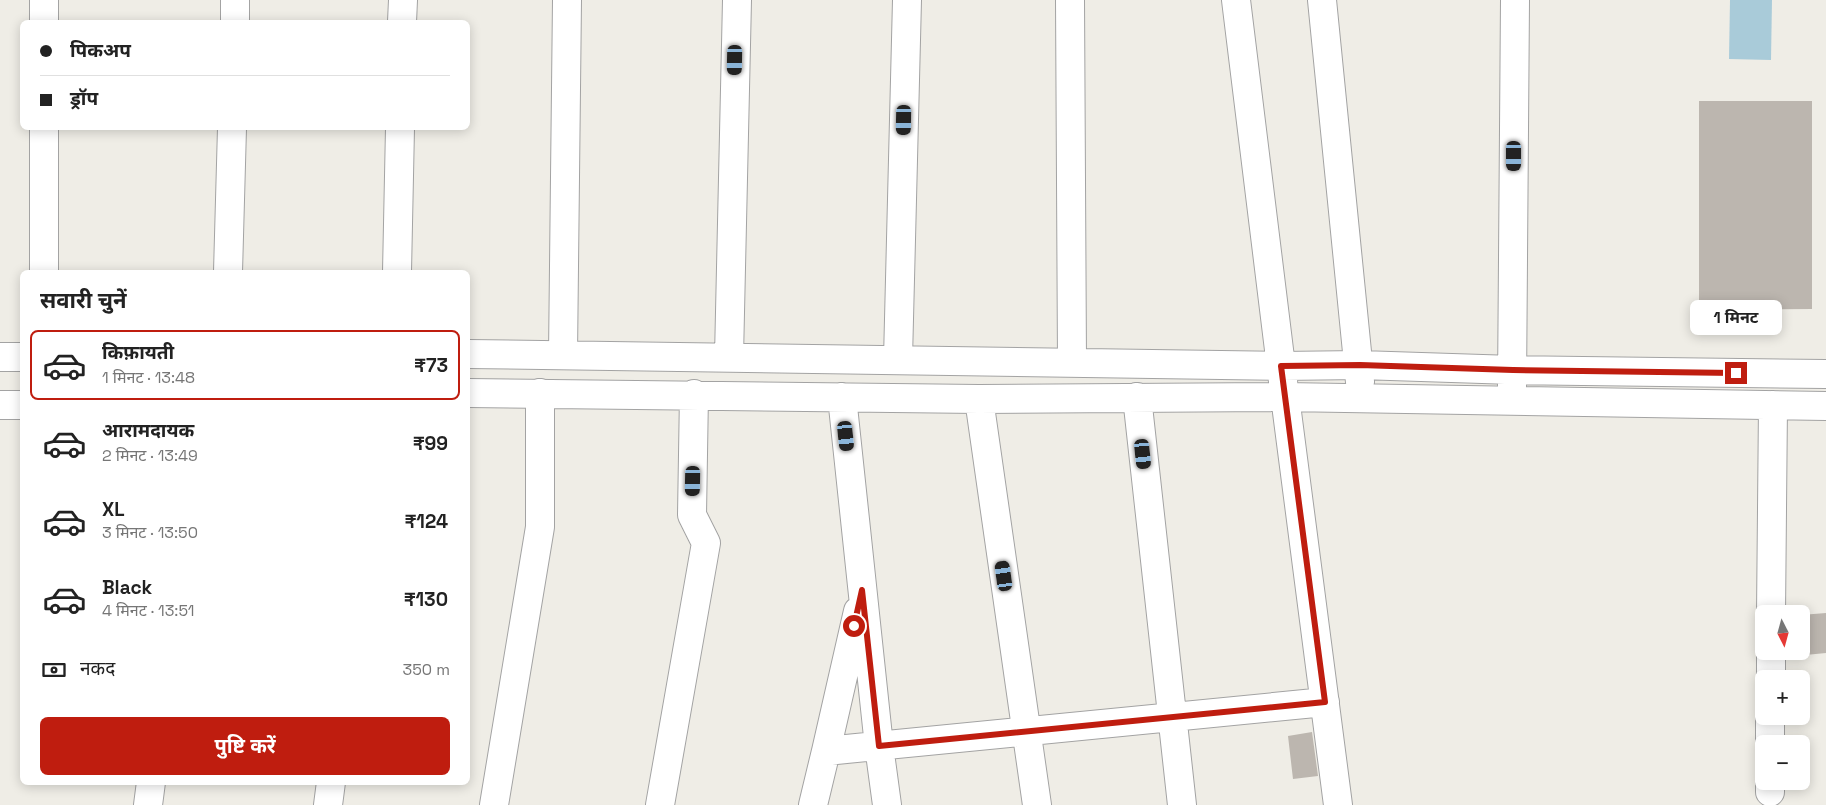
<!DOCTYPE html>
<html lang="hi">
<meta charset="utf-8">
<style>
body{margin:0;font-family:"Space Grotesk","Noto Sans Devanagari",sans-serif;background:#f6f6f6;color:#222;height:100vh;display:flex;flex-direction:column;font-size:19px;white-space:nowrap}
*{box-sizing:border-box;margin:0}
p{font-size:16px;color:#767676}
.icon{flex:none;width:28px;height:28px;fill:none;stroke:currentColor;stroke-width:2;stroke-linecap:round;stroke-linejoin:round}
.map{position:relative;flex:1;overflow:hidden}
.panel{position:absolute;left:20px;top:270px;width:450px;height:515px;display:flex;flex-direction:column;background:#fff;border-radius:8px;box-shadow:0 2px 12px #0003}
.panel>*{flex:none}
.top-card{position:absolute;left:20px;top:20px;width:450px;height:110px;border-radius:8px;box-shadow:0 2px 12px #0003;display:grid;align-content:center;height:110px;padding:0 20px;background:#fff}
.needle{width:32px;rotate:174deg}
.buttons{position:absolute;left:1755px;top:605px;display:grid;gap:10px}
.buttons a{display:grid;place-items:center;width:55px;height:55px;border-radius:8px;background:#fff;box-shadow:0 2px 12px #0003;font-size:25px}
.end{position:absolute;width:22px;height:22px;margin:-11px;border:6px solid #bf1d0f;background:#fff;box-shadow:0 0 0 2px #fff}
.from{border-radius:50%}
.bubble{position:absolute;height:35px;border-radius:8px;background:#fff;box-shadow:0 2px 12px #0003;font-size:16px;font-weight:700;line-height:35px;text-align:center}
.car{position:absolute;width:15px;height:30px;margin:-15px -8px;border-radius:6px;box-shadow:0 0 4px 1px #0007;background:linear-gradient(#222 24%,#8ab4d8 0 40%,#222 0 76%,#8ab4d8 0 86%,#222 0)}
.top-card b{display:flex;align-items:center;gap:18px;height:48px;font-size:19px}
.top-card b+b{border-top:1px solid #e0e0e0}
.top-card i{width:12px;height:12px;background:#222}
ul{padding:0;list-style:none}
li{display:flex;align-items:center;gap:15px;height:70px;margin:0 10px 8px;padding:0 10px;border:2px solid transparent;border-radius:8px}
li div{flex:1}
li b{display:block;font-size:19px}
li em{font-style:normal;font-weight:700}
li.on{border-color:#bf1d0f}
li>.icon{width:45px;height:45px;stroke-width:1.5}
h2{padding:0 20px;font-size:22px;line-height:60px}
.pay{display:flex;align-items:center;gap:12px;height:55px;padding:0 20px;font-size:19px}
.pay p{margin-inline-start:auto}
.cta{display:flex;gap:10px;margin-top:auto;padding:10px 20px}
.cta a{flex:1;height:58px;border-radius:8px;background:#bf1d0f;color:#fff;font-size:20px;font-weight:700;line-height:58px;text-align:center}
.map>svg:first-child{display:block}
.water{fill:#a9cbd9}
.building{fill:#bcb6af}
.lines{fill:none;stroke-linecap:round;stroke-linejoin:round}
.minor-casing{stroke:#a3a3a3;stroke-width:30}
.minor{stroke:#fff;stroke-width:28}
.route{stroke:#bf1d0f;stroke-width:6}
</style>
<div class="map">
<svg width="1826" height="805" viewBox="0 0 1826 805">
<rect width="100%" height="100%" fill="#efede6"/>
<path class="water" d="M1730,0H1772L1771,60L1729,59Z"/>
<path class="building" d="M1699,101H1812V309L1699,310Z
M1826,613V653L1795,656V651H1801V615Z
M1312,732L1318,776L1293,779L1288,736Z"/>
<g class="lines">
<defs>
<path id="minor" d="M1070,0L1072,362
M1236,0L1281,366L1338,805
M1322,0L1360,382
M44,22V0
M235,22V0
M402,22L403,0
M44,272V128
M228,272L232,128
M397,272L400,128
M468,354L1281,366L1360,365L1513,370L1826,374
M563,355L567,0
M0,357H22
M729,357L737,0
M898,359L907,0
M1512,388L1515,0
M468,393L979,399L1285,397L1826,406
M842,397L879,746L887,805
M1137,397L1182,805
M979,399L1037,805
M0,405H22
M1771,614L1773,405
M1771,679V651
M1770,744V716
M826,751L858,611
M1770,792V781
M148,805L151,782
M328,805L331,782
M494,805L540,527V393
M660,805L706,543L692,515L694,394
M813,805L826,751L1325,702"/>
</defs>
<use href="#minor" class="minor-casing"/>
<use href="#minor" class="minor"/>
</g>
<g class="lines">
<path class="route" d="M854,626L862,590L879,746L1325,702L1281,366L1360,365L1513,370L1736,373"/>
</g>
</svg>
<div class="buttons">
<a><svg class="needle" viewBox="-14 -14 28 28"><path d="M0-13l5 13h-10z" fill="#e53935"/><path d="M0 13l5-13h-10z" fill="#767676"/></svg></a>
<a>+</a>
<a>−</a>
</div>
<i class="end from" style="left:854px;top:626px"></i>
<i class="end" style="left:1736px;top:373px"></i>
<div class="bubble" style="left:1690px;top:300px;width:92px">1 मिनट</div>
<i class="car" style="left:735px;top:60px;rotate:181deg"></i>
<i class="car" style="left:904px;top:120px;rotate:181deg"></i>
<i class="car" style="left:1514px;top:156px;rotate:180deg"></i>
<i class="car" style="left:846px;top:436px;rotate:174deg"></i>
<i class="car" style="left:1143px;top:454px;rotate:174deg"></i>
<i class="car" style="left:693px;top:481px;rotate:181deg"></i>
<i class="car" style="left:1004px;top:576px;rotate:352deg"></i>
<div class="top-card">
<b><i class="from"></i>पिकअप</b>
<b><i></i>ड्रॉप</b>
</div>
<section class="panel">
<h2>सवारी चुनें</h2>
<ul>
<li class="on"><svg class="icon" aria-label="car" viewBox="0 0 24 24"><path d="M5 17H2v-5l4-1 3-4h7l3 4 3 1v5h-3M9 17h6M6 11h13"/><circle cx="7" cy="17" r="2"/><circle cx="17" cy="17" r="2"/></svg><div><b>किफ़ायती</b><p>1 मिनट · 13:48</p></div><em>₹73</em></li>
<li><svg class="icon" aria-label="car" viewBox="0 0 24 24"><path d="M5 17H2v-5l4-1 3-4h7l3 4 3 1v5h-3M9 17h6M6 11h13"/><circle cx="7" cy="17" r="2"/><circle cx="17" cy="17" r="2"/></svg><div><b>आरामदायक</b><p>2 मिनट · 13:49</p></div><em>₹99</em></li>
<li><svg class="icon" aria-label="car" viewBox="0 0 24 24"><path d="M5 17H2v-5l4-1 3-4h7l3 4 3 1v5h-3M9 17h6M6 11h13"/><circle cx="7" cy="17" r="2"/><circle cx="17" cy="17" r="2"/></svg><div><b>XL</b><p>3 मिनट · 13:50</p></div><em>₹124</em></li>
<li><svg class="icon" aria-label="car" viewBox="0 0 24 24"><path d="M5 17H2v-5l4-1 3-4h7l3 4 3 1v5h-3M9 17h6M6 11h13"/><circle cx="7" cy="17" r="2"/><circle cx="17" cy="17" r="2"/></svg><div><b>Black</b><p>4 मिनट · 13:51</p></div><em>₹130</em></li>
</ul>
<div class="pay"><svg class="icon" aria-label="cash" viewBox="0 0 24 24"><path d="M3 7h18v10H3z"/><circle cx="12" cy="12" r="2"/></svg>नकद<p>350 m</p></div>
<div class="cta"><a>पुष्टि करें</a></div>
</section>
</div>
